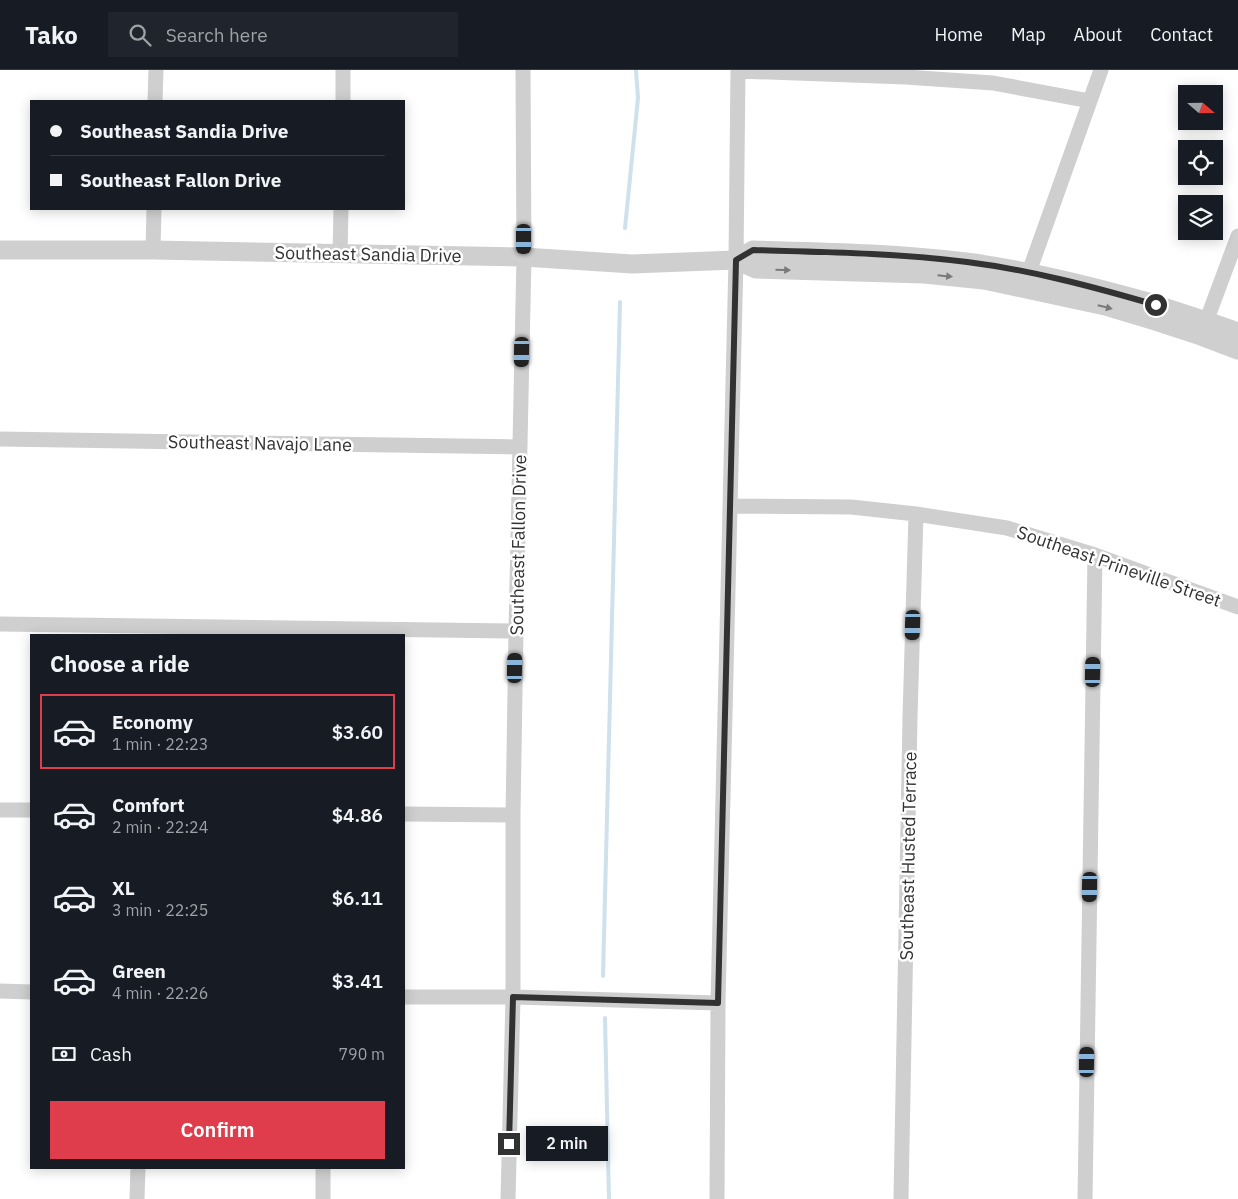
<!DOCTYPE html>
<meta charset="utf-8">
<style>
body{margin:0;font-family:"IBM Plex Sans",sans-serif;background:#20242c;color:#f1f3f6;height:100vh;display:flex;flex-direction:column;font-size:19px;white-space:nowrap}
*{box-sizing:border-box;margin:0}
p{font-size:16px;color:#9ea1a6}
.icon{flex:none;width:28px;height:28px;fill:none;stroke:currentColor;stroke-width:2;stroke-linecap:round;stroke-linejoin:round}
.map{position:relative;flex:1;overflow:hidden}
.side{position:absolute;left:30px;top:564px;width:375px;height:535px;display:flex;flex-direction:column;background:#171b24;border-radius:0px;box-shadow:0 2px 12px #0003}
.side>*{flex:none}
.top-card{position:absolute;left:30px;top:30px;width:375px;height:110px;border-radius:0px;box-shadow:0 2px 12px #0003;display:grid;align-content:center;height:110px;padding:0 20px;background:#171b24}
.needle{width:32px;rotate:110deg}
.tools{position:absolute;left:1178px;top:15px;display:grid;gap:10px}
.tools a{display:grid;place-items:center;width:45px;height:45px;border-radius:0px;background:#171b24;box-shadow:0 2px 12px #0003;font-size:25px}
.end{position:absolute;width:22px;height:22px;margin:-11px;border:6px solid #323232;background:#fff;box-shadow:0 0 0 2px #fff}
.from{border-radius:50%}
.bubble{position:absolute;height:35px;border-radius:0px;background:#171b24;box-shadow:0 2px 12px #0003;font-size:16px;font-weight:600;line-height:35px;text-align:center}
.car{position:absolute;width:15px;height:30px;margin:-15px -8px;border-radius:6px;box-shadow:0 0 4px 1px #0007;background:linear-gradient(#222 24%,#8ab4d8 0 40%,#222 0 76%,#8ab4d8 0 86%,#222 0)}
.top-card b{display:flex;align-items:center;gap:18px;height:48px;font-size:19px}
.top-card b+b{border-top:1px solid #363941}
.top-card i{width:12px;height:12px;background:#f1f3f6}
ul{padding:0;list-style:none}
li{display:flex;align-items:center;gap:15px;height:75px;margin:0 10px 8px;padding:0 10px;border:2px solid transparent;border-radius:0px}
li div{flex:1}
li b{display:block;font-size:19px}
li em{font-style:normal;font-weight:600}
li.current{border-color:#e03d4c}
li>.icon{width:45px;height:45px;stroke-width:1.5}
h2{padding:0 20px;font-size:22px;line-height:60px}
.pay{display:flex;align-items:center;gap:12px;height:55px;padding:0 20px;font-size:19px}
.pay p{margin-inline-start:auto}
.cta{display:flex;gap:10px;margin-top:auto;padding:10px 20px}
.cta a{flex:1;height:58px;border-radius:0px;background:#e03d4c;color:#fff;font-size:20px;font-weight:600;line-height:58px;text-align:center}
header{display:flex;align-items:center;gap:30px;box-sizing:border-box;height:70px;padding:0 25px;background:#171b24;border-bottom:1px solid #363941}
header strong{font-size:24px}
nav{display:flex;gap:28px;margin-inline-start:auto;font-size:18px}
.search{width:350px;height:45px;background:#20242c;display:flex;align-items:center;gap:12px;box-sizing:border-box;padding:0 18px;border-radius:0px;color:#9ea1a6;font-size:19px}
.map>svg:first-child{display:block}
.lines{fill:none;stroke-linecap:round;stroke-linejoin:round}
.stream{stroke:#cfe1ec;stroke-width:4}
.minor{stroke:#cfcfcf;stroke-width:15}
.tertiary{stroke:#cfcfcf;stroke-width:19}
.oneway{fill:#797979}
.route{stroke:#323232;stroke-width:6}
.labels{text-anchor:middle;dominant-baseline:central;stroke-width:5;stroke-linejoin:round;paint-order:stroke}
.street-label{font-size:18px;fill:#323232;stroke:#fff}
</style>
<header>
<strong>Tako</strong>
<div class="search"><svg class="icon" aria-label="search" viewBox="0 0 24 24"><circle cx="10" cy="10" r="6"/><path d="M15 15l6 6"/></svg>Search here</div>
<nav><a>Home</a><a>Map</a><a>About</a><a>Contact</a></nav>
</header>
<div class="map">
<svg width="1238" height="1129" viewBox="0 0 1238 1129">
<rect width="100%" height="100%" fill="#fff"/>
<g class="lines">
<path class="stream" d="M625,158L638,28L636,0
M603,906L620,232
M605,948L609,1129"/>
<path class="minor" d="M738,1L906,7L993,13L1090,31
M155,31L156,0
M343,31V0
M153,180L154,139
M340,184L341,139
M1027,213L1029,202L1101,0
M1203,260L1238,166
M0,369L520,377
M731,436L851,437L916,444L1007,458L1095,485L1238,537
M0,554L516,561
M0,740H31
M404,744L513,745
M0,921L31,922
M404,927H513L718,933
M137,1129L138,1098
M323,1129V1098
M508,1129L513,927V745L516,561L524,187L523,0
M717,1129L718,933L736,190L738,0
M901,1129L910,647L916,444
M1085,1129L1095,485"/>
<path class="tertiary" d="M0,180H153L524,187L632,194L736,190L756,199L924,204L984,210L1105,236L1155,251L1201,266L1238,280
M736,190L753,180C824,182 895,183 966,192C1027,200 1088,215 1148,232C1178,242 1208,251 1238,262"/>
</g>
<defs><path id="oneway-solid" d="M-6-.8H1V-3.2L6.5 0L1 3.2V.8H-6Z" transform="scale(1.25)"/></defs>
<g class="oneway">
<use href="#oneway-solid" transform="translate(783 200) rotate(2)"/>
<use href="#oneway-solid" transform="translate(945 206) rotate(6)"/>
<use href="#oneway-solid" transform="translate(1105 237) rotate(14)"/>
</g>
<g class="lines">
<path class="route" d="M509,1074L513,927L718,933L736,190L753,180C824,182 896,183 967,192C1031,200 1094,217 1156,235"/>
</g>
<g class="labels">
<g class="street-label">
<text transform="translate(368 184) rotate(1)">Southeast Sandia Drive</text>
<text transform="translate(260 373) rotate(1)">Southeast Navajo Lane</text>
<text transform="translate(518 475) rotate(-89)">Southeast Fallon Drive</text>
<text transform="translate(1119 496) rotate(19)">Southeast Prineville Street</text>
<text transform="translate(908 786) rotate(-89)">Southeast Husted Terrace</text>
</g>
</g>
</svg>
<div class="tools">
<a><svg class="needle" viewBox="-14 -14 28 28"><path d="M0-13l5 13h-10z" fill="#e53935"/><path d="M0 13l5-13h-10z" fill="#9ea1a6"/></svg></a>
<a><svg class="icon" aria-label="locate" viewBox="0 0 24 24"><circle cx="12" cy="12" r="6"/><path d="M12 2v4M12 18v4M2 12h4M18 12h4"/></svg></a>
<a><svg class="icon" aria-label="layers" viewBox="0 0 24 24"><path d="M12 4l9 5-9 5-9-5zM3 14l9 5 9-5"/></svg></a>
</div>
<i class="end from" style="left:1156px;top:235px"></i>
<i class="end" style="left:509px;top:1074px"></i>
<div class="bubble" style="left:526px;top:1056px;width:82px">2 min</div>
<i class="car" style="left:524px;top:169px;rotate:180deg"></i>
<i class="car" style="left:522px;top:282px;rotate:181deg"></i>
<i class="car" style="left:913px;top:555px;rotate:182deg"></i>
<i class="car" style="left:515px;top:598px;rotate:1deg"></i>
<i class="car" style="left:1093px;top:602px;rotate:1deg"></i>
<i class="car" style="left:1090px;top:817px;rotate:181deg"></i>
<i class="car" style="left:1087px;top:992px;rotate:1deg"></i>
<div class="top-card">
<b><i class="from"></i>Southeast Sandia Drive</b>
<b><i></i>Southeast Fallon Drive</b>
</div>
<section class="side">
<h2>Choose a ride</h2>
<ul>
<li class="current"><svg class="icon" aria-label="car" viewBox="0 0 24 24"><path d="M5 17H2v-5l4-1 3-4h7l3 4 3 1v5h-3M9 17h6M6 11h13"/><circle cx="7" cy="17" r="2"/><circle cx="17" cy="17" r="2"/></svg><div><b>Economy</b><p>1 min · 22:23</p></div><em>$3.60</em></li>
<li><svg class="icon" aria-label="car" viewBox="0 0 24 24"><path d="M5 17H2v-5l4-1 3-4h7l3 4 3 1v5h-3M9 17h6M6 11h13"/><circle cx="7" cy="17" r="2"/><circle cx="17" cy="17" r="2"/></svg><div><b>Comfort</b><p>2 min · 22:24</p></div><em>$4.86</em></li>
<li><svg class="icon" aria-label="car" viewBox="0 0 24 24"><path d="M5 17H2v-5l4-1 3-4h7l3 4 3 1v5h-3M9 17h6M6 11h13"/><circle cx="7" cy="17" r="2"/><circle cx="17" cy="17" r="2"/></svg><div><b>XL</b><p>3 min · 22:25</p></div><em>$6.11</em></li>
<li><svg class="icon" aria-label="car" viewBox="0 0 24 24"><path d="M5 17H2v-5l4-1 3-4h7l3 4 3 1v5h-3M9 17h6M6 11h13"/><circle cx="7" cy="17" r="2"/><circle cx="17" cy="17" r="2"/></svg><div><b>Green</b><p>4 min · 22:26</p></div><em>$3.41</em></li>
</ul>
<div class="pay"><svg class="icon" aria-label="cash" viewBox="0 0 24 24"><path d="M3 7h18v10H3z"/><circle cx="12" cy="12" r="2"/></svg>Cash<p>790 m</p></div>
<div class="cta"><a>Confirm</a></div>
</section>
</div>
